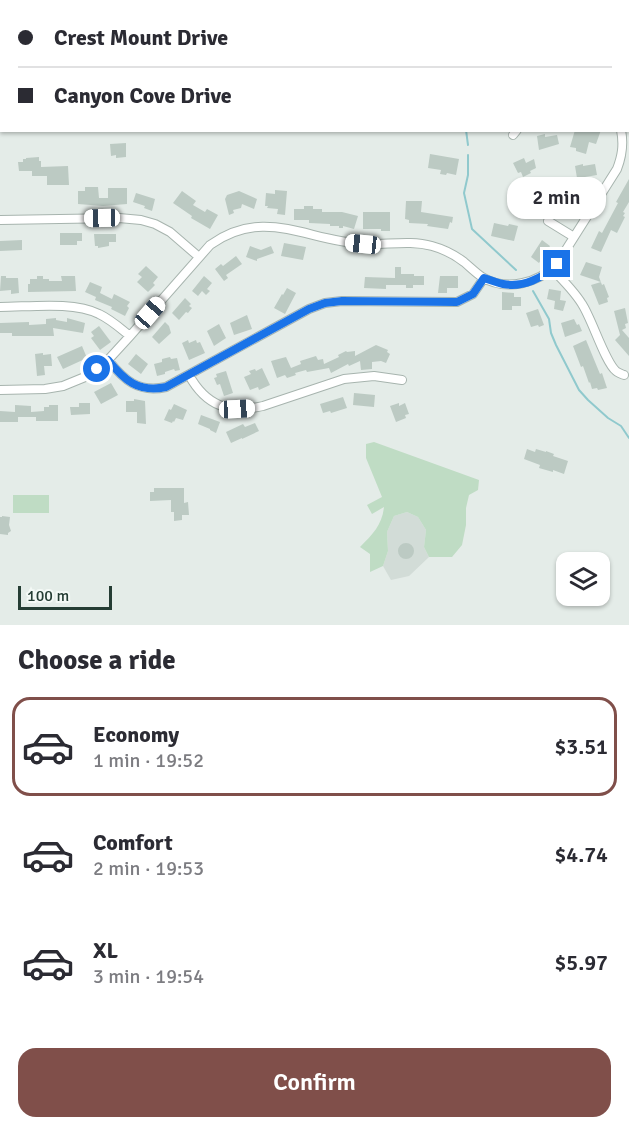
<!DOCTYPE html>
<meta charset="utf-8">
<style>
body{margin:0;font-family:Signika,sans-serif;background:#f7f7f7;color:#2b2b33;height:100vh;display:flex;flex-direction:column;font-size:22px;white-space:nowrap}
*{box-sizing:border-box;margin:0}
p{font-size:20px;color:#7c7c81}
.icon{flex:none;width:33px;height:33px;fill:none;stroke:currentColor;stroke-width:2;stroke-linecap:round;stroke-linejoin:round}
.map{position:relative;height:625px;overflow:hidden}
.drawer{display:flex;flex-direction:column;background:#fff;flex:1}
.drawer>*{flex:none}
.top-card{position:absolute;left:0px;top:0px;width:630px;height:132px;box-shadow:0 2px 4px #0004;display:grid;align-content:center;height:132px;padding:0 18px;background:#fff}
.tools{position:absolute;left:556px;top:552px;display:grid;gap:12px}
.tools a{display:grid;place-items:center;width:54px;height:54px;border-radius:12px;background:#fff;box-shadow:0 2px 4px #0004;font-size:30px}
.scale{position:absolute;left:18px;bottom:15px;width:94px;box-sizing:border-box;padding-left:6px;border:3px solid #253d34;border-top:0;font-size:16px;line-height:21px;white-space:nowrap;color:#253d34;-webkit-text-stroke:4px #f4f9f6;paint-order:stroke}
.end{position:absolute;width:27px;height:27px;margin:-14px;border:8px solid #1a73e8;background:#fff;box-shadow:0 0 0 3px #fff}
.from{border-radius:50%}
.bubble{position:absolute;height:42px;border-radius:18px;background:#fff;box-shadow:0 2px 4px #0004;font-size:20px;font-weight:600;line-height:42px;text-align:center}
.car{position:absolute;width:18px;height:36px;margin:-18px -9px;border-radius:8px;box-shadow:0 0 4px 2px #0007;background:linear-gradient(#fff 24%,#345 0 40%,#fff 0 76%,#345 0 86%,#fff 0)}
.top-card b{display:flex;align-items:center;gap:21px;height:57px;font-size:22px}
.top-card b+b{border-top:2px solid #e1e1e2}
.top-card i{width:15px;height:15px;background:#2b2b33}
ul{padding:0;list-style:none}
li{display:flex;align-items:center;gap:18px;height:99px;margin:0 12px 9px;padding:0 6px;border:3px solid transparent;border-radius:18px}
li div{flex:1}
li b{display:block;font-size:22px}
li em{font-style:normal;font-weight:600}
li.active{border-color:#804f4a}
li>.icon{width:54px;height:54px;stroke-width:1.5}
h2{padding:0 18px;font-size:27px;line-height:72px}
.cta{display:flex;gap:12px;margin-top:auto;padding:12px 18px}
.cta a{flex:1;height:69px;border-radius:18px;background:#804f4a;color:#fff;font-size:24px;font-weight:600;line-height:69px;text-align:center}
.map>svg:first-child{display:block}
.built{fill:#d2dcd7}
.green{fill:#bfdcc4}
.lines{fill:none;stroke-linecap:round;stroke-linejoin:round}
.stream{stroke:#90c9cd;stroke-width:2}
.building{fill:#bccac3}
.street-casing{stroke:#a7b4ae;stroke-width:10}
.secondary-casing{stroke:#a3b7ae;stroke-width:14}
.street{stroke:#fff;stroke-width:8}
.secondary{stroke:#fff;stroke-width:10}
.route{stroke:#1a73e8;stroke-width:8}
</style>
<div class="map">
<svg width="629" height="625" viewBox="0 0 629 625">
<rect width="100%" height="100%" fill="#e4ece8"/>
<path class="built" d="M407,512L418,517L426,530L424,547L429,557L409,576L391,580L383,566L388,551L387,532L394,516Z"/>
<path class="green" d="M234,0H488L481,2H239Z
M374,442L479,480L478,490L469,495L466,508V525L462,545L452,557H429L424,547L426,530L418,517L407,512L394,516L387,532L388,551L383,566L370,572V554L360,547C373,534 382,525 384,507L372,514L367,505L382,497L366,458V444Z
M13,495H49V513H13Z"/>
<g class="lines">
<path class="stream" d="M439,0L441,2
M466,130L468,145
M468,155V175L464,193L472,229L516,270
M533,291L549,319L551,333L556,345L579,390L588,400L608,418L621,426L629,438"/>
</g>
<path class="building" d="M575,130H601L596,144L589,142L586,154L576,151V148L570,147Z
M545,134V137L557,135L559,144L539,150L537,136Z
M126,143V157L116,158V155L111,156L110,144Z
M430,154L459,159L456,175L447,173L446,175L440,174L441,170L428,168Z
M39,157V161H41V167L68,166L69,185H47V176H32V171H19L18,162H23V159H26V158Z
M524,158L526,163L534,159L536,168L530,171L531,173L523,177L521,172L518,173L513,163Z
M583,164V166L595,164L597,175L585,177L587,188L579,190L575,166Z
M629,179V202L623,212L625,213L623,216L625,217L617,233L611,230L601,252L591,248L599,231L602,233L618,203L616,202Z
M535,186L543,199L525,210L517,197Z
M85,187H98L99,198H108V188H127V204L103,206L78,204V191H85Z
M559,189L578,198L570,215L563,211L566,205L554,199Z
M275,190L287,191L285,215L277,214L278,209L267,208L268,206H265L266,193L275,194Z
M182,191L196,201L193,205L205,212L207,209L218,215L210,229L191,218L192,216L173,203Z
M239,191L257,199L254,209L242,204L241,208L233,210L234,213L229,215L225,199L227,195Z
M136,193L155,199L152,211L144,208L145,206L133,202Z
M406,201H422L421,212L453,217L452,223L450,222L448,229L427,226L428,224L409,223V220L405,219Z
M304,206H313V209H322V212H342L358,216L354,229L343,226V228H339V226H330V224L309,223V220H294V209H304Z
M363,212H390V231H381V229H363Z
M494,223L508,226L509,224L518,226L514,241L491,236Z
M60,233H82V241H77V245H60Z
M94,234H116V242H109V246L98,248V246H95Z
M22,240V250L0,251V241Z
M542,240L550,246L539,263L531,257Z
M284,243L306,247L303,260L281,256Z
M250,246L261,250L271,246L274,253L257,259V261L246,257Z
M236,256L242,264L226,275L228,278L224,281L215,269L221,264L223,266Z
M586,262L602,267L599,277L602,285L604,284L609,297L607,298L608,302L599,305L591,285L601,282L580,275Z
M146,266L158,277L153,283L155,285L148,292L137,282L142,277L138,274Z
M395,267H401V274H414V276H424V285H413V288H406V285H386V289L364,288L365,277L395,278Z
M1,276H6V278H18L19,293L11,294V290L0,291Z
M37,276H43V279H49V281H62L61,276H75L76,291L28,292V284H30V279H37Z
M204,276L212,283L207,289L210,291L206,295L202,291L198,296L192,291Z
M440,276H458V288H447V293H438Z
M90,282L102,287L100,293L112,299L114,294L130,302L127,306L129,308L125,316L111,309L112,307L95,300L96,297L85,292Z
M287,288L296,293L285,314L274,308L282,294L283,295Z
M549,289L561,291L560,300L566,301L563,311L554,309L555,301L547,299Z
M502,292L514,293V297H521V306H512V310H502Z
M185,298L191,304L189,306L192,308L188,313L186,312L179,320L172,313Z
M625,308L628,323L625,324L626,328L622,330L629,338V356L615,340L620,335L614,311Z
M538,309L544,325L539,327L538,325L531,327L526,313Z
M247,315L252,329L234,335L230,323Z
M56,318V320L67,322V318L85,323L83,333L53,328L54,336H12V333H0V323L29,322V325L46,324V319Z
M574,319L577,325L579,324L582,331L565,337L561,323Z
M165,322L169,326L171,333L159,344L152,337Z
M219,324L226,338L214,346L207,331Z
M99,326L111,342L100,350L91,338L94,336L91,332Z
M188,340L189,343L196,340L197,343L200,342L205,353L189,360L182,343Z
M586,340L600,374L602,373L607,388L598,390L597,388L592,389L590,382L589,383L583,366L581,367L573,346Z
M376,345L388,350L387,352L390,354L386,363L381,361L372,362V369L361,370L360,361L349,366L348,364L331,373L329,368L307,372L306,370L295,373L296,375L287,378L285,375L277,378L271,361L286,357L291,368L301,364L300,361L316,356L318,360L323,359L324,364L339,357L338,355L346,351L347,352L355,351V356Z
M82,346L87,358L63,369L57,357Z
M43,353V355L51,354L52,366H44L45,375L37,376L35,354Z
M136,354L148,364L141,374L128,364Z
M170,357L171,359L177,358L180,370L175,371L174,369L165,372V374L157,376L154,364L162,362V359Z
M262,368L270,385L259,390L258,387L250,390L244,377L251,374L249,371L255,369L256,371Z
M226,371L233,393L224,396L220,384L217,385L214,378L217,377L216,374Z
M111,383L118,395L101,404L94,392Z
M354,393L375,395L374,407L353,405Z
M343,397L347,408L331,413L330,411L323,413L320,404Z
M134,399L145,401L146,424L137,423V412H126V401H134Z
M79,403H90V414L71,415L70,407H79Z
M399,403V406L405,403L409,414L405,415L406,418L396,422L390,406Z
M174,404L187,410L183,420L176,418L174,422L173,421L172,423L164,420L169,409L171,410Z
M15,405L31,406V412L44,411V407H49V405H58V421H36V417H18V422H0V411L15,412Z
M201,415L220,422L216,433L210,430V429L198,424Z
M255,423L259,431L242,439V438L231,443L226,432L243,424L245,427Z
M527,449L535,452L536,449L546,452V451L554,454L553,456L568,461L564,474L553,470V472L539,468L540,465L524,459Z
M154,488H184V503L188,502L189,515H182V520L174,521V512H171V500L150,501V492H154Z
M2,516L10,517L9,525L11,531L8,533V535L0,534V517H2Z
M398 551a8 8 0 1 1 16 0a8 8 0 1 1-16 0Z"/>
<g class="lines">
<defs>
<path id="street" d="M48,2L49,0
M0,4H2
M628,41H629
M0,110H2
M513,135L517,130
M0,220L119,218L141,220L155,224L170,232L199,257
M548,221L574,237
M552,269C563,280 574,291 582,304C592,319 605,362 616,371C617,372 623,375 624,375
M0,307C29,307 73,301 99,314C110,319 120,328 130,336
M108,360C124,380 138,393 166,387L309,309L325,303L342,301L457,302L473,294L484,278
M189,375C206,406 229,414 263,406L344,379L374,376L402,380
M0,390L45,389L63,386L85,377L97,369L108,360L130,336L210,245C265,206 306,241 364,244C387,245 410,240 432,246C443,249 455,255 464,262C470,267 476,273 482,277C507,292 538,283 557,264L617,169C622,156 624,145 621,130"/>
<path id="secondary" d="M198,0L201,2
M543,2L550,0"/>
</defs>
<use href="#street" class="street-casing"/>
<use href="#secondary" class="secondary-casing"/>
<use href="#street" class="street"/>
<use href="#secondary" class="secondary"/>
</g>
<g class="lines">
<path class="route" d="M97,369L108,360C124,380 138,393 166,387L309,309L325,303L342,301L457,302L473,294L484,278C490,280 497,283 503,284C523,288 543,278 557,264"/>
</g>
</svg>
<div class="tools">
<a><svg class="icon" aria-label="layers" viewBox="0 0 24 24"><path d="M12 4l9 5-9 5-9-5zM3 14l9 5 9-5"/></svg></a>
</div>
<div class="scale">100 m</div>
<i class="end from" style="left:97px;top:369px"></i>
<i class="end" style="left:557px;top:264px"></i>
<div class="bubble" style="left:507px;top:177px;width:99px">2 min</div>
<i class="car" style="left:102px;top:218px;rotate:269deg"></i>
<i class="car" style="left:363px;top:244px;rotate:276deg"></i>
<i class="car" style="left:150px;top:313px;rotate:41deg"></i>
<i class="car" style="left:237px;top:409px;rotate:87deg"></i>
<div class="top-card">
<b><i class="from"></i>Crest Mount Drive</b>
<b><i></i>Canyon Cove Drive</b>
</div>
</div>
<section class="drawer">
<h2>Choose a ride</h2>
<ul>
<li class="active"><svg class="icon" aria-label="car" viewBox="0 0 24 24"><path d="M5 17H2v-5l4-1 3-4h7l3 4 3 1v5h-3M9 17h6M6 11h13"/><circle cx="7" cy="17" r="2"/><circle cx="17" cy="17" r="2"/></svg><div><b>Economy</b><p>1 min · 19:52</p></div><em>$3.51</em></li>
<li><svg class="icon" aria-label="car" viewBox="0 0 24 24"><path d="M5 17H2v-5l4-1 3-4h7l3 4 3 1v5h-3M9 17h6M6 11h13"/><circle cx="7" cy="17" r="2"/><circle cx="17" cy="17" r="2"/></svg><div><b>Comfort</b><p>2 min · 19:53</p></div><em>$4.74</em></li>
<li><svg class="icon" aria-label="car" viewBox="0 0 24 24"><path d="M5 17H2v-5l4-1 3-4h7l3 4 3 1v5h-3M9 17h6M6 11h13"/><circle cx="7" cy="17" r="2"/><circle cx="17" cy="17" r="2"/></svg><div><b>XL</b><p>3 min · 19:54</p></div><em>$5.97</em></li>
</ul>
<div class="cta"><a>Confirm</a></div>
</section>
